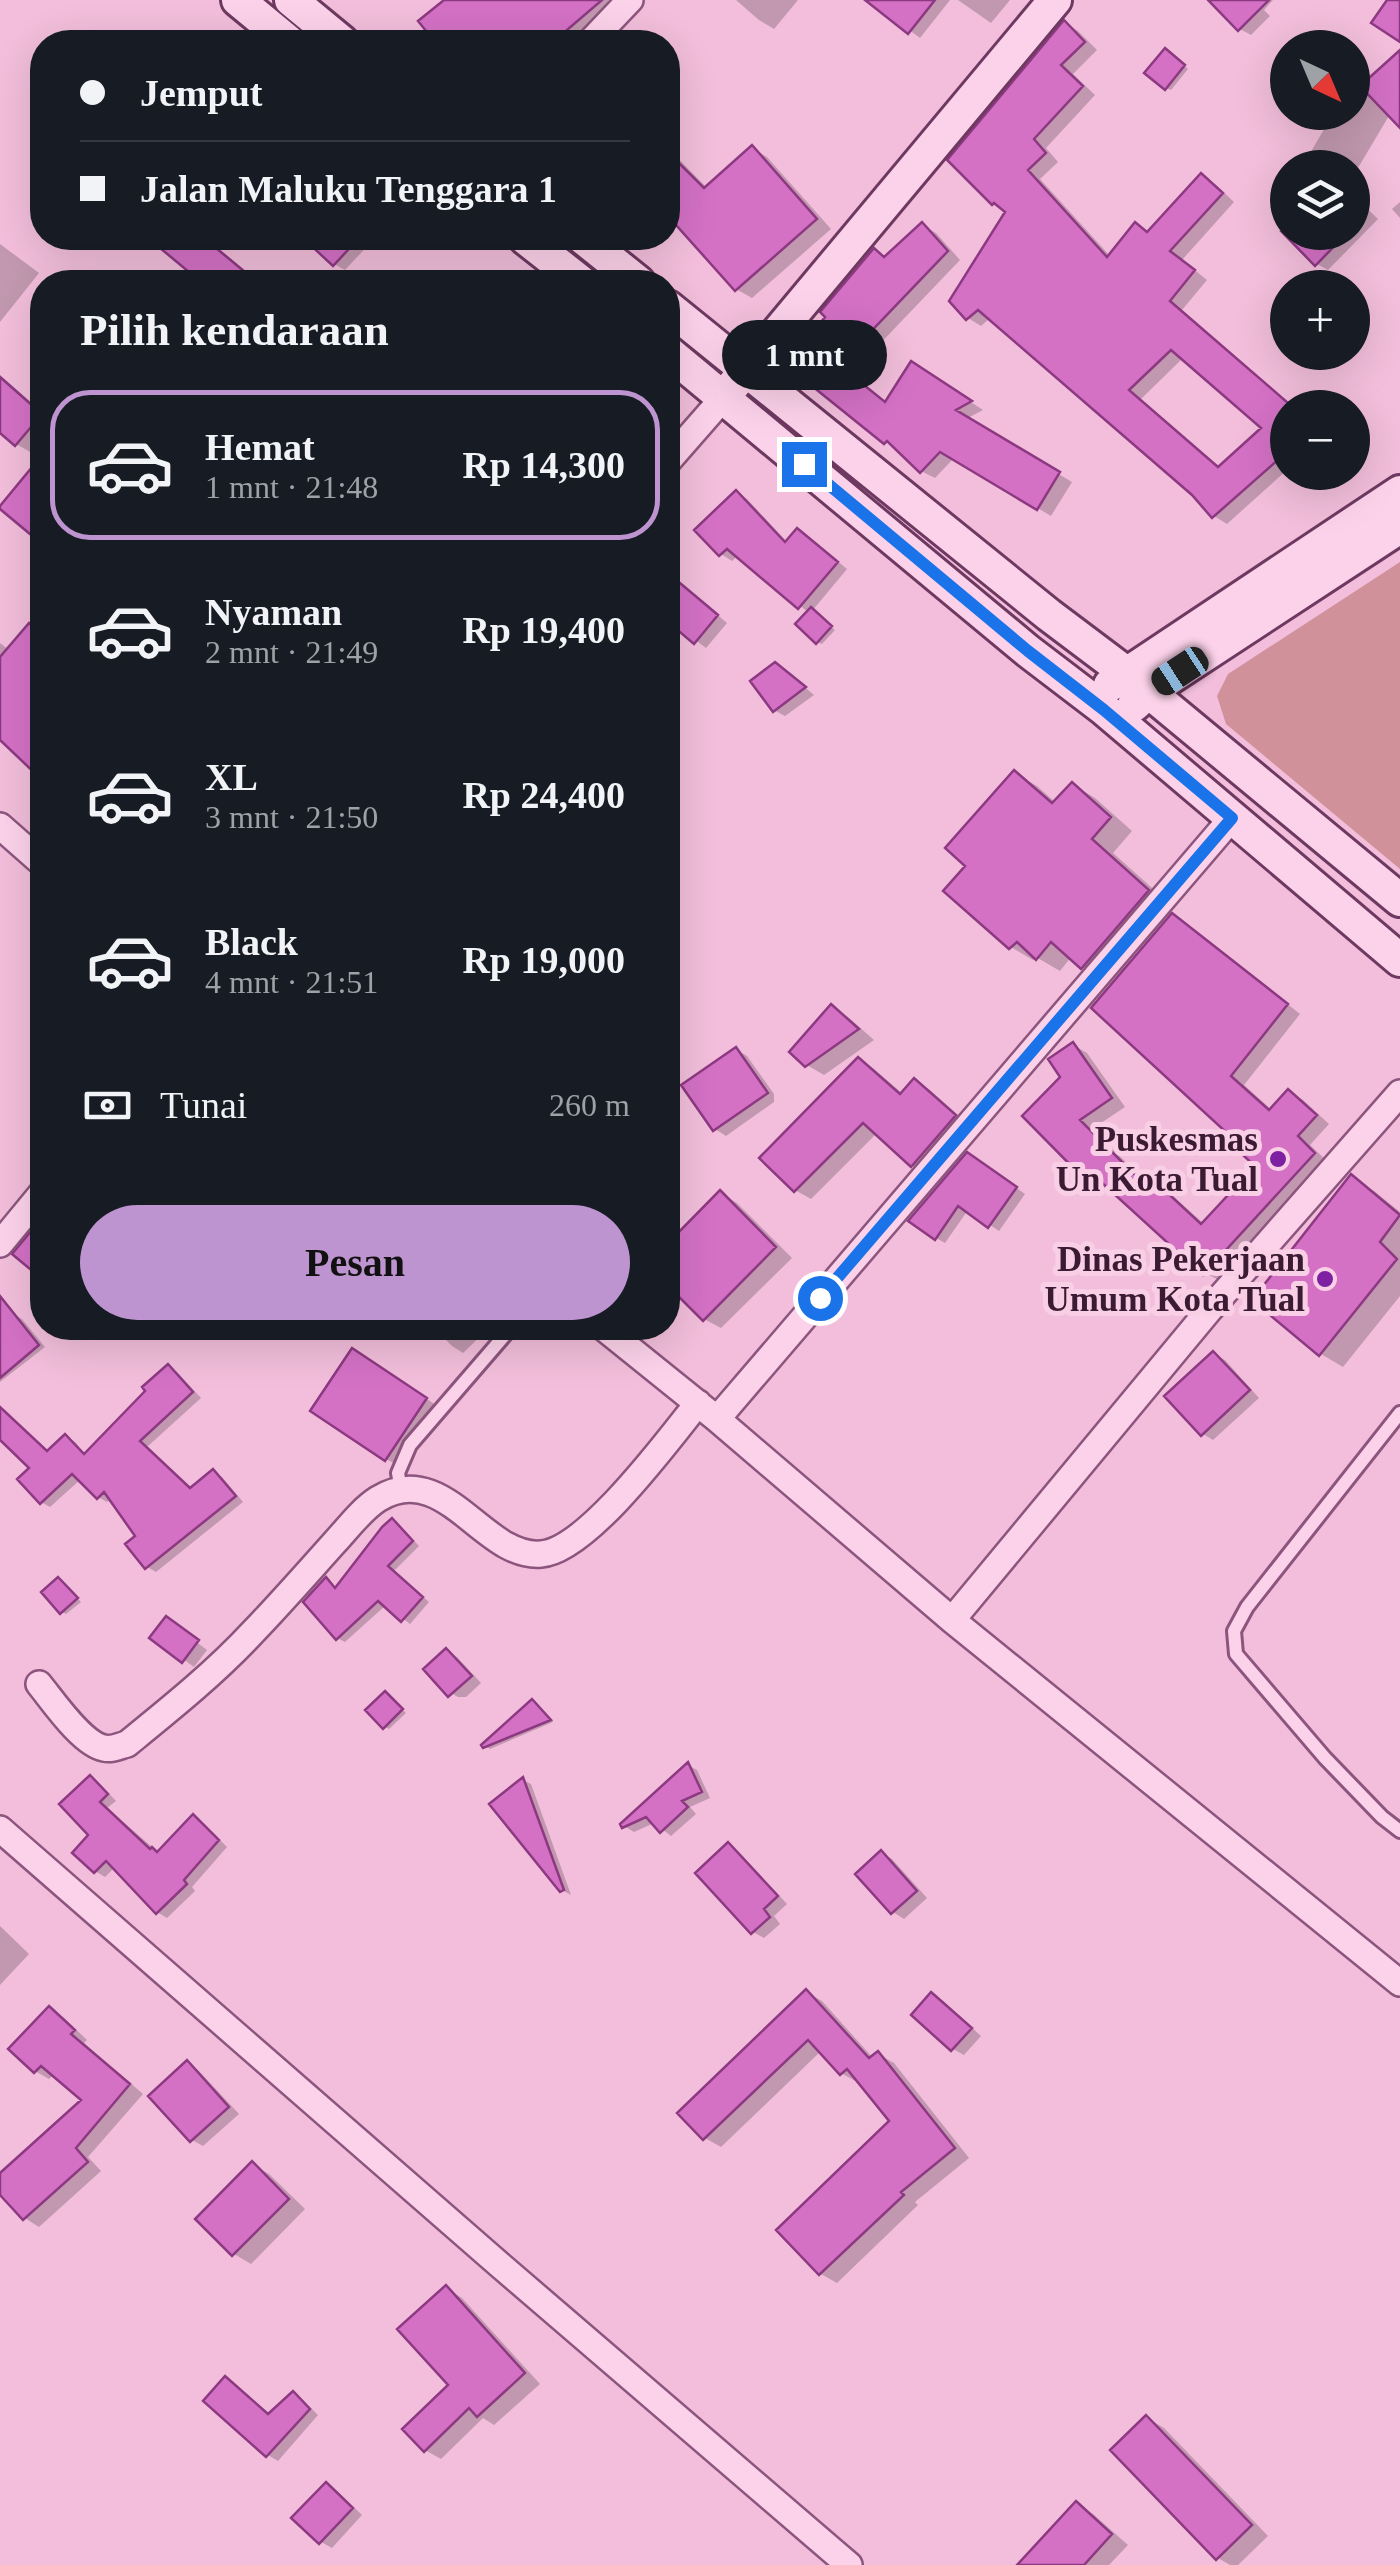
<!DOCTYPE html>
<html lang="id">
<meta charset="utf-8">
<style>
body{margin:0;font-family:Georgia,serif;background:#242831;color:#f1f3f6;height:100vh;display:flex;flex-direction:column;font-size:38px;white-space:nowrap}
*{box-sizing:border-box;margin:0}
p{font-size:32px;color:#9ea1a6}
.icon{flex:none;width:55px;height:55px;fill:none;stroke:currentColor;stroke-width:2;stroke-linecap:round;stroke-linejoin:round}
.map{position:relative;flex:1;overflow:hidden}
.panel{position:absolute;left:30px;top:270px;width:650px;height:1070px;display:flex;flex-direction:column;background:#171b24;border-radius:40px;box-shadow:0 10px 40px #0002}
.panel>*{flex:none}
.top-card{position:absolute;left:30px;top:30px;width:650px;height:220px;border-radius:40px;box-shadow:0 10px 40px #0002;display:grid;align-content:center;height:220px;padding:0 50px;background:#171b24}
.needle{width:65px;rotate:136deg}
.controls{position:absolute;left:1270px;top:30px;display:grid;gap:20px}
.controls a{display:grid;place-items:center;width:100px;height:100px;border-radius:50%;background:#171b24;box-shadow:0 10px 40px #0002;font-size:50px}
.end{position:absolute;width:45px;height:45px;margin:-22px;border:12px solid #1a73e8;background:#fff;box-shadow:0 0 0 5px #fff}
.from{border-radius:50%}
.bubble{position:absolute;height:70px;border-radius:35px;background:#171b24;box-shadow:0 10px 40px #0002;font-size:32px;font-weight:600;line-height:70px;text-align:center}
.car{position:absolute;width:30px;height:60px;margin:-30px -15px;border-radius:12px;box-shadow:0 0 8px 2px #0007;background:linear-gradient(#222 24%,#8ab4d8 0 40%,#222 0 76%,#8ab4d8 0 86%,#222 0)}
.top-card b{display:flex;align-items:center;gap:35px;height:95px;font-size:38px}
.top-card b+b{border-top:2px solid #363941}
.top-card i{width:25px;height:25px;background:#f1f3f6}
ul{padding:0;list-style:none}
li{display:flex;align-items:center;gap:30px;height:150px;margin:0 20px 15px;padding:0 30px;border:5px solid transparent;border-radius:40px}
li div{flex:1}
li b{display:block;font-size:38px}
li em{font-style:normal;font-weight:600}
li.current{border-color:#bd94d0}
li>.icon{width:90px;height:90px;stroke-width:1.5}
h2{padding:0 50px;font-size:45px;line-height:120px}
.pay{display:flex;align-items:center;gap:25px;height:110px;padding:0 50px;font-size:38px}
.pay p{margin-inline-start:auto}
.primary-button{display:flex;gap:20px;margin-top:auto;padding:20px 50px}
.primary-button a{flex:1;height:115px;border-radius:60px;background:#bd94d0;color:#111;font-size:40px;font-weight:600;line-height:115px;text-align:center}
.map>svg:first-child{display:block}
.green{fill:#d1919b}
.shadow{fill:#0003;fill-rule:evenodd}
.building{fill:#d471c5;stroke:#8d3982;stroke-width:2.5;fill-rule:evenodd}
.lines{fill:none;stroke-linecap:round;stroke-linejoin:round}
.lane-casing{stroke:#8c557d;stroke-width:18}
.street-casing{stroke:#8c557d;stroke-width:30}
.secondary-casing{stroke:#6e3961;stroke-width:38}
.lane{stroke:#fcd2ea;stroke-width:12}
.street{stroke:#fcd2ea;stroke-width:25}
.secondary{stroke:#fcd2ea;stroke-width:32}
.route{stroke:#1a73e8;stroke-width:12}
.poi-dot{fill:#7d20a1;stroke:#f9cfe6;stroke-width:4}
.labels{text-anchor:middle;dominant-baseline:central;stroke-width:10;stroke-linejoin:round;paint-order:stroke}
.poi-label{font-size:35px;font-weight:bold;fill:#3a1b33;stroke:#f9cfe6;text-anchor:end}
</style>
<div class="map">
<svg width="1400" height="2565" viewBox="0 0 1400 2565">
<rect width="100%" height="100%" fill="#f2bedb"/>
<path class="green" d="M1400,562V869L1226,724L1217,696L1228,674Z"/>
<path class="shadow" d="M448,0H608L619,10L593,26L575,42H438L421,21Z
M736,0H798L774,29L759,20Z
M869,0H950L920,38Z
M958,0H1010L991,23Z
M1212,0H1273L1264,10L1270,16L1251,35L1240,29Z
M1065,23L1078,31L1097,50L1073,74L1095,95L1046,148L1058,162L1040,179L1111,257L1150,234L1201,176L1215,184L1234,202L1182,260L1207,280L1182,310L1290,404L1294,400L1307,408H1288V469L1227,524L1214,516L1194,493L990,318L981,326L968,318L1009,211ZM1184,357L1264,428L1220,468L1141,399Z
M1170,53L1188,69L1171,90L1166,88Z
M1400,53V121L1390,114L1352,178V168H1310L1305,162L1334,112H1352V96Z
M668,148L707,188L752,148L767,157L831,229L752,298L736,289L673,218L668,224Z
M1352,194L1378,219L1328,270L1317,264L1280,227L1288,218V232H1352Z
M1400,202V218L1392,209Z
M922,225L936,233L960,260L851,374L887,403L925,372L983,410L966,419L1072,482L1051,516L954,458L935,478L921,471L900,450L886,442L789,364L875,251L886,258Z
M146,238H206L259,282H205L156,241Z
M318,238H375L345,270L334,264L312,243Z
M0,244L39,273L0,322Z
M0,375L42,412V441L32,453L16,444L0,430Z
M736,493L747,499L788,543L808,537L847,569L812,611L835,630L822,644L817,642L809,613L738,555L732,561L721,554L697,530Z
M668,544L677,554L668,563Z
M668,573L727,623L706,648L668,619Z
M29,626L42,634V775L0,712V643L9,650Z
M787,672L814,695L785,716L774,710Z
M1014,773L1037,786L1056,803L1073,785L1095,798L1132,831L1113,853L1170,904L1105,980L1083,967L1071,957L1060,971L1036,957L1033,960L1011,947L968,865Z
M1173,916L1186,924L1300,1014L1244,1085L1272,1110L1289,1092L1303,1100L1329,1124L1310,1145L1328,1162L1219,1280L1205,1273L1114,1190L1110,1195L1096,1187L1064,1077L1073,1045L1087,1053L1125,1107L1092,1129L1143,1179L1146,1176L1160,1184L1204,1224L1258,1166L1230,1133Z
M831,1007L848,1017L874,1040L824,1075L807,1065Z
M737,1050L747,1056L774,1094V1102L726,1136L715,1129Z
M859,1060L874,1069L903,1094L915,1081L930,1090L970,1126L928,1174L913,1165L877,1133L811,1199L795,1190Z
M977,1160L1025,1194L999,1231L968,1210L945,1243L936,1238Z
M1352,1178L1374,1191L1400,1212V1296L1343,1367L1321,1354L1256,1299Z
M720,1193L737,1203L792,1258L721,1328L704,1319L668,1283V1246Z
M11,1313L22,1319L45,1347L0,1382V1322Z
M434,1328H489L463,1353L452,1346Z
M1214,1354L1225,1360L1259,1398L1213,1440L1203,1434Z
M369,1361L442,1409L403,1468L386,1459Z
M168,1367L177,1372L201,1398L147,1447L192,1490L213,1472L222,1477L243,1502L156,1572L147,1567L139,1536L111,1498L107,1502L98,1497L81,1479L50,1507L41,1502L33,1468L0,1436V1425L8,1417L17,1422L49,1453L66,1437L75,1442L86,1455Z
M392,1521L400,1526L419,1546L394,1571L429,1602L410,1624L386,1605L345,1642L337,1638L326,1580L338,1589Z
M63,1582L81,1602L66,1614L62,1612Z
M175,1626L207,1650L194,1667L153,1637Z
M446,1651L457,1657L481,1683L466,1697H458L446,1690Z
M390,1697L406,1713L389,1729L385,1727Z
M533,1702L553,1722L490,1749L485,1746Z
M688,1765L697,1770L710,1798L690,1807L696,1814L671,1836L654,1823L634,1832L624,1826Z
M90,1778L100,1784L116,1801L107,1808L159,1853L194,1817L203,1823L227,1847L192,1887L195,1891L167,1918L157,1912L115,1867L105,1877L95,1871Z
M523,1780L531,1784L571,1895L562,1890Z
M729,1845L739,1852L787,1904L774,1916L780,1924L764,1938L753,1932Z
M881,1853L892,1859L927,1898L904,1919L893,1912L858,1874Z
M0,1926L29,1954L0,1985Z
M806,1992L822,2001L873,2058L878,2054L894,2063L969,2158L915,2202L918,2205L837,2283L821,2274L779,2230L892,2122L859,2080L857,2082L841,2073L821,2051L721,2147L705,2138L680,2113Z
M932,1995L943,2001L981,2036L964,2055L953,2049Z
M49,2009L63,2017L87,2040L84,2043L143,2094L88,2157L101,2171L39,2227L25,2218L0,2191V2177L85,2100L54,2074L49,2079L35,2071Z
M187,2063L198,2070L239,2114L203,2146L192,2140Z
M253,2165L269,2174L305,2209L251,2264L234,2254L198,2219Z
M446,2288L462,2298L540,2384L494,2425L483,2418L441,2459L425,2450L451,2385Z
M226,2379L270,2415L293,2394L303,2400L318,2415L278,2461L268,2455L207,2401Z
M1147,2418L1164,2428L1268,2536L1238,2565H1230L1218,2558Z
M326,2485L337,2491L362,2515L332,2548L321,2542L295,2518Z
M1077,2504L1093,2514L1128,2545L1109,2565H1020Z"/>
<path class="building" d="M444,0H602L553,42H435L418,21Z
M865,0H935L908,34Z
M1208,0H1269L1238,31Z
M1387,0H1400V42L1371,23Z
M1064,20L1085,42L1061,65L1083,86L1034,139L1046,153L1028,170L1107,257L1135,222L1147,232L1201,173L1223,193L1170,251L1195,270L1170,301L1288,403V451L1212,518L1192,495L978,310L966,320L949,301L1005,212L994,203L992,205L947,160ZM1171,350L1261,428L1218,467L1129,390Z
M1165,48L1185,65L1165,90L1144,73Z
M1400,50V128L1360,86Z
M752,145L817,219L735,291L668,216V152L704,188Z
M922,222L948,251L839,365L885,402L911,361L972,401L956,410L1060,472L1037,510L940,452L920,473L887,441L884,444L786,365L825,317L820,312L874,248L884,257Z
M1282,232H1348L1315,266Z
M148,238H204L257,282H201Z
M303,238H359L333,266Z
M0,377L42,414L15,446L0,433Z
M42,455V544L0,509V506Z
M736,490L785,542L797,528L838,562L798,609L727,549L719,556L694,530Z
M668,573L718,615L694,644L668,622Z
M811,607L832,626L816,644L795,624Z
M29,623L42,634V780L0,740V657Z
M775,662L806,687L773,712L750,681Z
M1014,770L1052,803L1072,782L1111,817L1092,839L1149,890L1081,969L1051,942L1036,960L1017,942L1009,949L943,891L965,866L945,848Z
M1172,913L1288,1004L1231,1076L1269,1110L1288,1089L1317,1115L1298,1136L1315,1153L1203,1275L1101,1182L1094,1189L1022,1116L1060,1077L1048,1059L1073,1042L1112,1098L1080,1120L1139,1179L1146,1173L1201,1224L1255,1166L1223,1137L1227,1133L1091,1008Z
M831,1004L859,1029L805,1067L789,1052Z
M736,1047L768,1093L713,1131L681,1085Z
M858,1057L900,1094L914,1078L956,1115L911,1167L863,1123L794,1192L759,1158Z
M967,1152L1017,1187L988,1228L958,1206L935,1240L908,1221Z
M1351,1174L1400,1215L1380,1242L1397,1259L1319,1356L1252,1300Z
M720,1190L776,1247L703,1321L668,1286V1243Z
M42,1218V1279L12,1254Z
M0,1296L39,1345L0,1378Z
M352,1348L427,1398L385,1461L310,1411Z
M1213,1351L1250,1390L1201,1436L1164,1396Z
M168,1364L193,1392L140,1441L190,1488L213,1469L236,1496L145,1569L125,1544L135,1536L104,1492L97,1499L72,1474L40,1504L17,1479L29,1468L0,1440V1407L47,1451L65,1434L84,1454L145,1391L142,1387Z
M392,1518L413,1541L388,1566L423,1597L401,1622L378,1601L336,1640L303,1602L326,1577L335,1588L382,1527Z
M58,1577L78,1598L60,1614L41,1592Z
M166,1616L199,1640L182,1663L149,1638Z
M446,1648L472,1676L448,1697L423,1669Z
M385,1691L403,1709L383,1729L365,1710Z
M532,1699L551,1720L483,1748L481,1745Z
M688,1762L702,1792L682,1801L688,1807L660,1833L646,1817L622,1828L620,1824Z
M90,1775L108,1794L100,1802L150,1849L152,1847L157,1852L193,1814L219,1840L184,1880L187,1884L156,1914L106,1861L94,1873L72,1853L88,1835L59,1804Z
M523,1777L564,1890L560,1892L489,1804Z
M728,1842L778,1896L764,1909L770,1917L751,1934L695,1873Z
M881,1850L917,1891L891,1914L855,1874Z
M806,1989L869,2058L878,2051L955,2148L901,2192L904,2195L819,2275L776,2230L889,2121L847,2069L840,2075L808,2040L703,2140L677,2113Z
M931,1992L972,2028L951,2051L911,2015Z
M49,2006L75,2030L71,2034L130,2084L76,2148L88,2162L23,2220L0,2195V2173L81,2100L41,2066L34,2073L8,2049Z
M187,2060L229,2107L190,2142L148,2096Z
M252,2161L289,2199L232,2256L195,2219Z
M446,2285L525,2373L477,2417L469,2408L424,2452L402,2429L448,2385L397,2329Z
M225,2376L268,2414L293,2391L310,2409L266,2457L203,2401Z
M1146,2415L1252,2525L1216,2560L1110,2450Z
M326,2482L353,2508L319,2544L291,2518Z
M1076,2501L1112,2534L1084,2565H1017Z"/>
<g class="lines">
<defs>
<path id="lane" d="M1400,1413L1247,1607L1234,1631L1236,1654L1325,1758L1382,1817L1400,1831
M401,1490L398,1473L410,1445L511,1328"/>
<path id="street" d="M590,42L630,0
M668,461L724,397
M0,826L42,863
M0,1244L42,1193
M604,1328L717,1419L952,1620L1400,1983
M717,1419L1232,818
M952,1620L1210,1309L1400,1093
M39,1684C53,1701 82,1744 104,1748C112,1750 119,1746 127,1744C170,1709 215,1673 253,1632C281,1603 308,1572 335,1542C348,1528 362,1509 378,1499C445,1458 483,1559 541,1554C587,1551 669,1439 698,1403
M0,1829L501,2266L849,2565"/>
<path id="secondary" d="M238,0L289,42
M291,0L342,42
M525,238L581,282
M583,238L638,282
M668,307L1049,615L1126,673L1400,900
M668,352L1028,651L1104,709L1400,960
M731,388L1055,0
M1110,685L1400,492
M1134,705L1148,692L1400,527"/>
</defs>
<use href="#lane" class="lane-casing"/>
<use href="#street" class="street-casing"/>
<use href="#secondary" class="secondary-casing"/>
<use href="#lane" class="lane"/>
<use href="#street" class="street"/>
<use href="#secondary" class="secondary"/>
</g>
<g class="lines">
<path class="route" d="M804,464L1028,651L1104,710L1232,818L820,1298"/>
</g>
<g class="poi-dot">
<circle cx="1278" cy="1159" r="10"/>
<circle cx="1325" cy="1279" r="10"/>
</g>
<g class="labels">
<g class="poi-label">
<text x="1258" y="1139">Puskesmas<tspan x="1258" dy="40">Un Kota Tual</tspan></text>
<text x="1305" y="1259">Dinas Pekerjaan<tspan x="1305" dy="40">Umum Kota Tual</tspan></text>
</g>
</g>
</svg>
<div class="controls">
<a><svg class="needle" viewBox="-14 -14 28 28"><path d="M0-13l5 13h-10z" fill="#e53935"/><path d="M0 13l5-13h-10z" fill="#9ea1a6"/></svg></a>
<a><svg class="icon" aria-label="layers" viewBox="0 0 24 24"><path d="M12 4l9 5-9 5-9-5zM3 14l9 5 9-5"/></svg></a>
<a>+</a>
<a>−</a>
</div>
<i class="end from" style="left:820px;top:1298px"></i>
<i class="end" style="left:804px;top:464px"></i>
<div class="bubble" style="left:722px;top:320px;width:165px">1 mnt</div>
<i class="car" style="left:1180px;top:671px;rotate:237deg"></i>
<div class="top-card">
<b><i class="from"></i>Jemput</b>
<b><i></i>Jalan Maluku Tenggara 1</b>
</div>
<section class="panel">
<h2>Pilih kendaraan</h2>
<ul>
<li class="current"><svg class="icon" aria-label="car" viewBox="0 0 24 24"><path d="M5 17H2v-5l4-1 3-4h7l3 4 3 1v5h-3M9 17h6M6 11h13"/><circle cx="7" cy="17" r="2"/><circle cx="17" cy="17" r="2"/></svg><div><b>Hemat</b><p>1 mnt · 21:48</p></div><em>Rp 14,300</em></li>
<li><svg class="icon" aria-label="car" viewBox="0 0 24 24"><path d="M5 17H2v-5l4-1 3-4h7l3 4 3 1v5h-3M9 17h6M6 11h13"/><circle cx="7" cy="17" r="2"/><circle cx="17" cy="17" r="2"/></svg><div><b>Nyaman</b><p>2 mnt · 21:49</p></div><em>Rp 19,400</em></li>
<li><svg class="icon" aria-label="car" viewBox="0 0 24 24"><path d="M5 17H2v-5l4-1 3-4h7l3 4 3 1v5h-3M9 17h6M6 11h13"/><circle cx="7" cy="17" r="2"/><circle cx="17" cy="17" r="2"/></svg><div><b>XL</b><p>3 mnt · 21:50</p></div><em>Rp 24,400</em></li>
<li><svg class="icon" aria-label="car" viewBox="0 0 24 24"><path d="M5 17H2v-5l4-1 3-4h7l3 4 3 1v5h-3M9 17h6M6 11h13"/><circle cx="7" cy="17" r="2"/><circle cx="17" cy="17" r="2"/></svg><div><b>Black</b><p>4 mnt · 21:51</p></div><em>Rp 19,000</em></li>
</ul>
<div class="pay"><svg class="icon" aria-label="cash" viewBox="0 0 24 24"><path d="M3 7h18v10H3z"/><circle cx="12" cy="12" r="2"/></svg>Tunai<p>260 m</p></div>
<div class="primary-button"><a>Pesan</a></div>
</section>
</div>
